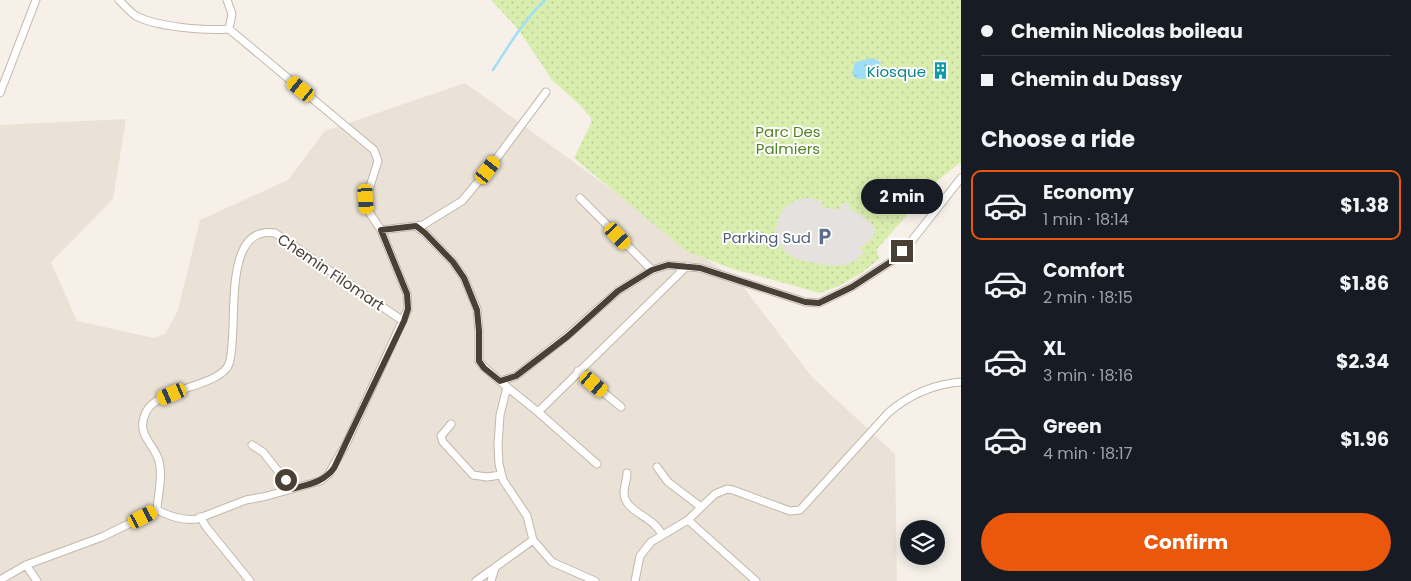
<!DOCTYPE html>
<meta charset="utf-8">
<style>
body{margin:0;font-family:Poppins,sans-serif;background:#20242c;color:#f1f3f6;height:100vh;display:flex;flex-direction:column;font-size:19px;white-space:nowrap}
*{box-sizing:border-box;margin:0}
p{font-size:16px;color:#9ea1a6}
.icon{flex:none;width:28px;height:28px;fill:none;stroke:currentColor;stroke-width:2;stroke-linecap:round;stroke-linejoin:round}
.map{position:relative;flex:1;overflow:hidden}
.sheet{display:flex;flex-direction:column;background:#171b24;width:450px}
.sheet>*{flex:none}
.banner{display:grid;align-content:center;height:110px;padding:0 20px;background:#171b24}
.buttons{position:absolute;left:900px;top:520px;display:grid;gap:10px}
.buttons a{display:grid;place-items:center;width:45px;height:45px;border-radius:50%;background:#171b24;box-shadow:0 2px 12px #0003;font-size:25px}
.end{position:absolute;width:22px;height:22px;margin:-11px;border:6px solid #4b4036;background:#fff;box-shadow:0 0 0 2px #fff}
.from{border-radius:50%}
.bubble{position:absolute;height:35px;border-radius:18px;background:#171b24;box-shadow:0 2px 12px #0003;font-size:16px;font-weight:700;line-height:35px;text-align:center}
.car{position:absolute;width:15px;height:30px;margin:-15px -8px;border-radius:6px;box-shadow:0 0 4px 1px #0007;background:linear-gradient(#f5c518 24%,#345 0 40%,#f5c518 0 76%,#345 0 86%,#f5c518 0)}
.banner b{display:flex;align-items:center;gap:18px;height:48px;font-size:19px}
.banner b+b{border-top:1px solid #363941}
.banner i{width:12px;height:12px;background:#f1f3f6}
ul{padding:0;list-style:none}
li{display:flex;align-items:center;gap:15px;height:70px;margin:0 10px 8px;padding:0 10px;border:2px solid transparent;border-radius:10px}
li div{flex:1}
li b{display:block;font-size:19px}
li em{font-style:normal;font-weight:700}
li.selected{border-color:#ea580c}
li>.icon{width:45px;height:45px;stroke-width:1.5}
h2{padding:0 20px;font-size:22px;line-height:60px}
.button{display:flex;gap:10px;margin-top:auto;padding:10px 20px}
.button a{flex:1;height:58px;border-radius:30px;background:#ea580c;color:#fff;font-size:20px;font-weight:700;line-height:58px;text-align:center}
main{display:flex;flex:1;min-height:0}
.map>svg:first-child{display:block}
.residential{fill:#eae2d6}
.park{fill:url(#park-dots)}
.parking{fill:#e4e1de}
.water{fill:url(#water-ripples)}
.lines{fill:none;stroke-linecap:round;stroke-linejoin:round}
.stream{stroke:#a0def8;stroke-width:2.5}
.street-casing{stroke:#c3b7aa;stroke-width:9}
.street{stroke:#fff;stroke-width:7}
.route{stroke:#4b4036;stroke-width:6}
.labels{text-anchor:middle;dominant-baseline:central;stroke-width:4;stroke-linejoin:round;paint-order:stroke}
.culture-label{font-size:15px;fill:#0d838f;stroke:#fff;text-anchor:end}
.park-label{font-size:15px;fill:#538322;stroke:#fff}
.service-label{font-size:15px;fill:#4e5e75;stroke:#fff;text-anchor:end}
.street-label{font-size:15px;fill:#4b4036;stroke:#fff}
</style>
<main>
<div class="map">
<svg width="961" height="581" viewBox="0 0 961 581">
<defs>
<pattern id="park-dots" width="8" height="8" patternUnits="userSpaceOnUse" patternTransform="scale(1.25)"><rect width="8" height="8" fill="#d9eeae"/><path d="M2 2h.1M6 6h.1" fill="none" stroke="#bccd96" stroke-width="1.8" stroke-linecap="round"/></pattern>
<pattern id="water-ripples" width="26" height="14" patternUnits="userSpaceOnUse" patternTransform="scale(1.25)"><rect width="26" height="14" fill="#a0def8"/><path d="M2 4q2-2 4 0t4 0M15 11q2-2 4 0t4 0" fill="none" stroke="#84b5ca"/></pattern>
</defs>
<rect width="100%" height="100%" fill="#f6f0e9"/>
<path class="residential" d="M465,83L741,284L812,377L895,454L897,581H0V125L126,119L113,199L51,262L77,321L154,338L165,334L178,310L200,220L288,180L325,131Z"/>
<path class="park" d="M491,0H961V162L936,182L877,249L879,259L863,272L839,286L820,293L730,268L686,251L574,158L591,123V118L579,104L552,80L518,29Z"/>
<path class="parking" d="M805,198L822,200V207L840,210L841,203L849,204V210L857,212L870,222L876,231L868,243L864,244L859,248L864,251L862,255L855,261L844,265L832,266L800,260L787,254L779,242L776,231L778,219L784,208L795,201Z"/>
<path class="water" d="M873,58L881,63L878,73L868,79H856L852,73L855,62Z"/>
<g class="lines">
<path class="stream" d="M493,70C509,45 524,20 545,0"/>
<defs>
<path id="street" d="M119,0C124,5 130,12 136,16C158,27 205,31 229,29L374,150L378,161L366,199L367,209L381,230L415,226L425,233L453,262L464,278L477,309L479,331V361L484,367L500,381L516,376L567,336L618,291L652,270L668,265L700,268L805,302L819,303L852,287L892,261L910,243L961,178
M227,0L232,14L229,29
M0,93L36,0
M580,198L652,270
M415,226L423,225L462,201L488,170L546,92
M578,371L621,407
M500,381L507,387L500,415L498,445L499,464L503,480L527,516L533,540L552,562L595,581
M507,387L538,412L597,464
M538,412L687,266
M451,424L441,436L443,442L473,475L487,477L501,475
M252,445L263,452L292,489
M657,467L668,482L701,507
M627,473C627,480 624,486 624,493C624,512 654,516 662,535
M157,510C158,494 163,477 159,461C154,443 135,435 146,412C157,388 220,387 229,364C240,332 219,224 275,233L403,321
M157,510C170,516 182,521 197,519L246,500L267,496L320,481L328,475L346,444L408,309L407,294L381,230
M200,517L207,528L250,581
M688,520L756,581
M26,565L37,581
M0,580L26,565L102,537L157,510
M476,581L533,540
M491,581L495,568
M635,581L640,556L651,542L688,520L715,494L727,489L733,490L790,511L800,510L888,413C909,395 934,384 961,382"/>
</defs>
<use href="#street" class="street-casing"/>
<use href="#street" class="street"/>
</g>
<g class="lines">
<path class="route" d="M286,480L292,489C308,484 323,483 334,468L404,321L408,309L407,294L381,230L416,226L425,233L453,262L464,278L477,310L479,331V361L484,368L500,381L516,376L568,336L618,291L652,270L668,265L700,268L805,302L819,303L852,287L892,261L902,251"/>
</g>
<defs>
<symbol id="building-bare" viewBox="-9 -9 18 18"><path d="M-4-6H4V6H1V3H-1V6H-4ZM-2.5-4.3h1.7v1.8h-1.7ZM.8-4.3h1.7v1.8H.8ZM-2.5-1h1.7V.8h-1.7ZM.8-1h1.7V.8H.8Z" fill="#0f9aa8" stroke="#fff" stroke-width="2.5" paint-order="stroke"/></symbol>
<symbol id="parking-bare" viewBox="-9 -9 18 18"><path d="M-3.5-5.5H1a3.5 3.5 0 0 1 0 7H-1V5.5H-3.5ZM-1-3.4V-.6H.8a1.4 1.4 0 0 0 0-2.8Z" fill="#5c6f8a" stroke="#fff" stroke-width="2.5" paint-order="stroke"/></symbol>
</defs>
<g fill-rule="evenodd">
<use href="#building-bare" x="928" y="58" width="25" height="25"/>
<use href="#parking-bare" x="812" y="224" width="25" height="25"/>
</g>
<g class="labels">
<g class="culture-label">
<text x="926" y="71">Kiosque</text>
</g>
<g class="park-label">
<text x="788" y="131">Parc Des<tspan x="788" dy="17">Palmiers</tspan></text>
</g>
<g class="service-label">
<text x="811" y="237">Parking Sud</text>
</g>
<g class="street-label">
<text transform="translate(331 272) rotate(34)">Chemin Filomart</text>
</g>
</g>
</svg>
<div class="buttons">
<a><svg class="icon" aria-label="layers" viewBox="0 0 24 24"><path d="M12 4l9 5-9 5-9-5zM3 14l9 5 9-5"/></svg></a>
</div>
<i class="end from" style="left:286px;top:480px"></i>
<i class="end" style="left:902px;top:251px"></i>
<div class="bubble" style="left:861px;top:179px;width:82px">2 min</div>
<i class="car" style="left:301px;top:89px;rotate:309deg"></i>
<i class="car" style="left:488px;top:170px;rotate:37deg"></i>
<i class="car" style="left:366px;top:199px;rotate:176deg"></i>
<i class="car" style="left:618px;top:236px;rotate:137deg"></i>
<i class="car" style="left:594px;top:384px;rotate:130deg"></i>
<i class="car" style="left:172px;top:394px;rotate:247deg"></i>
<i class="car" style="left:143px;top:517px;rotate:63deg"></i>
</div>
<section class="sheet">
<div class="banner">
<b><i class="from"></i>Chemin Nicolas boileau</b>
<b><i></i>Chemin du Dassy</b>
</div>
<h2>Choose a ride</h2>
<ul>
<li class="selected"><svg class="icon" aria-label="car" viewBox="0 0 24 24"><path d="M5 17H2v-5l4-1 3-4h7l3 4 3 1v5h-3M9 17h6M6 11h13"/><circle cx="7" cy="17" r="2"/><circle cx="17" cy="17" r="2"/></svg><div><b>Economy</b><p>1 min · 18:14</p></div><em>$1.38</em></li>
<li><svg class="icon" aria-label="car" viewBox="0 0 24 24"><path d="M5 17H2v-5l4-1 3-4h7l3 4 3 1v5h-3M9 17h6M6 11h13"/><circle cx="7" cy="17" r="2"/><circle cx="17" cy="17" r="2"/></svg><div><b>Comfort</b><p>2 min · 18:15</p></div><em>$1.86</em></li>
<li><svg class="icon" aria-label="car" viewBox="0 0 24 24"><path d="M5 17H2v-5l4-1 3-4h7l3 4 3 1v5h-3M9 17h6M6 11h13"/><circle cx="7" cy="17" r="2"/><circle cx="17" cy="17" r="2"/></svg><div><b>XL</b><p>3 min · 18:16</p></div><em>$2.34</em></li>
<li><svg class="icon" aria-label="car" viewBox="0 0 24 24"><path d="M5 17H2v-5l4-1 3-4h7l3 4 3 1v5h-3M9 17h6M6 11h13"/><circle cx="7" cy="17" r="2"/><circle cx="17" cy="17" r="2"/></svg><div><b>Green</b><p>4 min · 18:17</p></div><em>$1.96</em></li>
</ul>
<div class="button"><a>Confirm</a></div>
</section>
</main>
